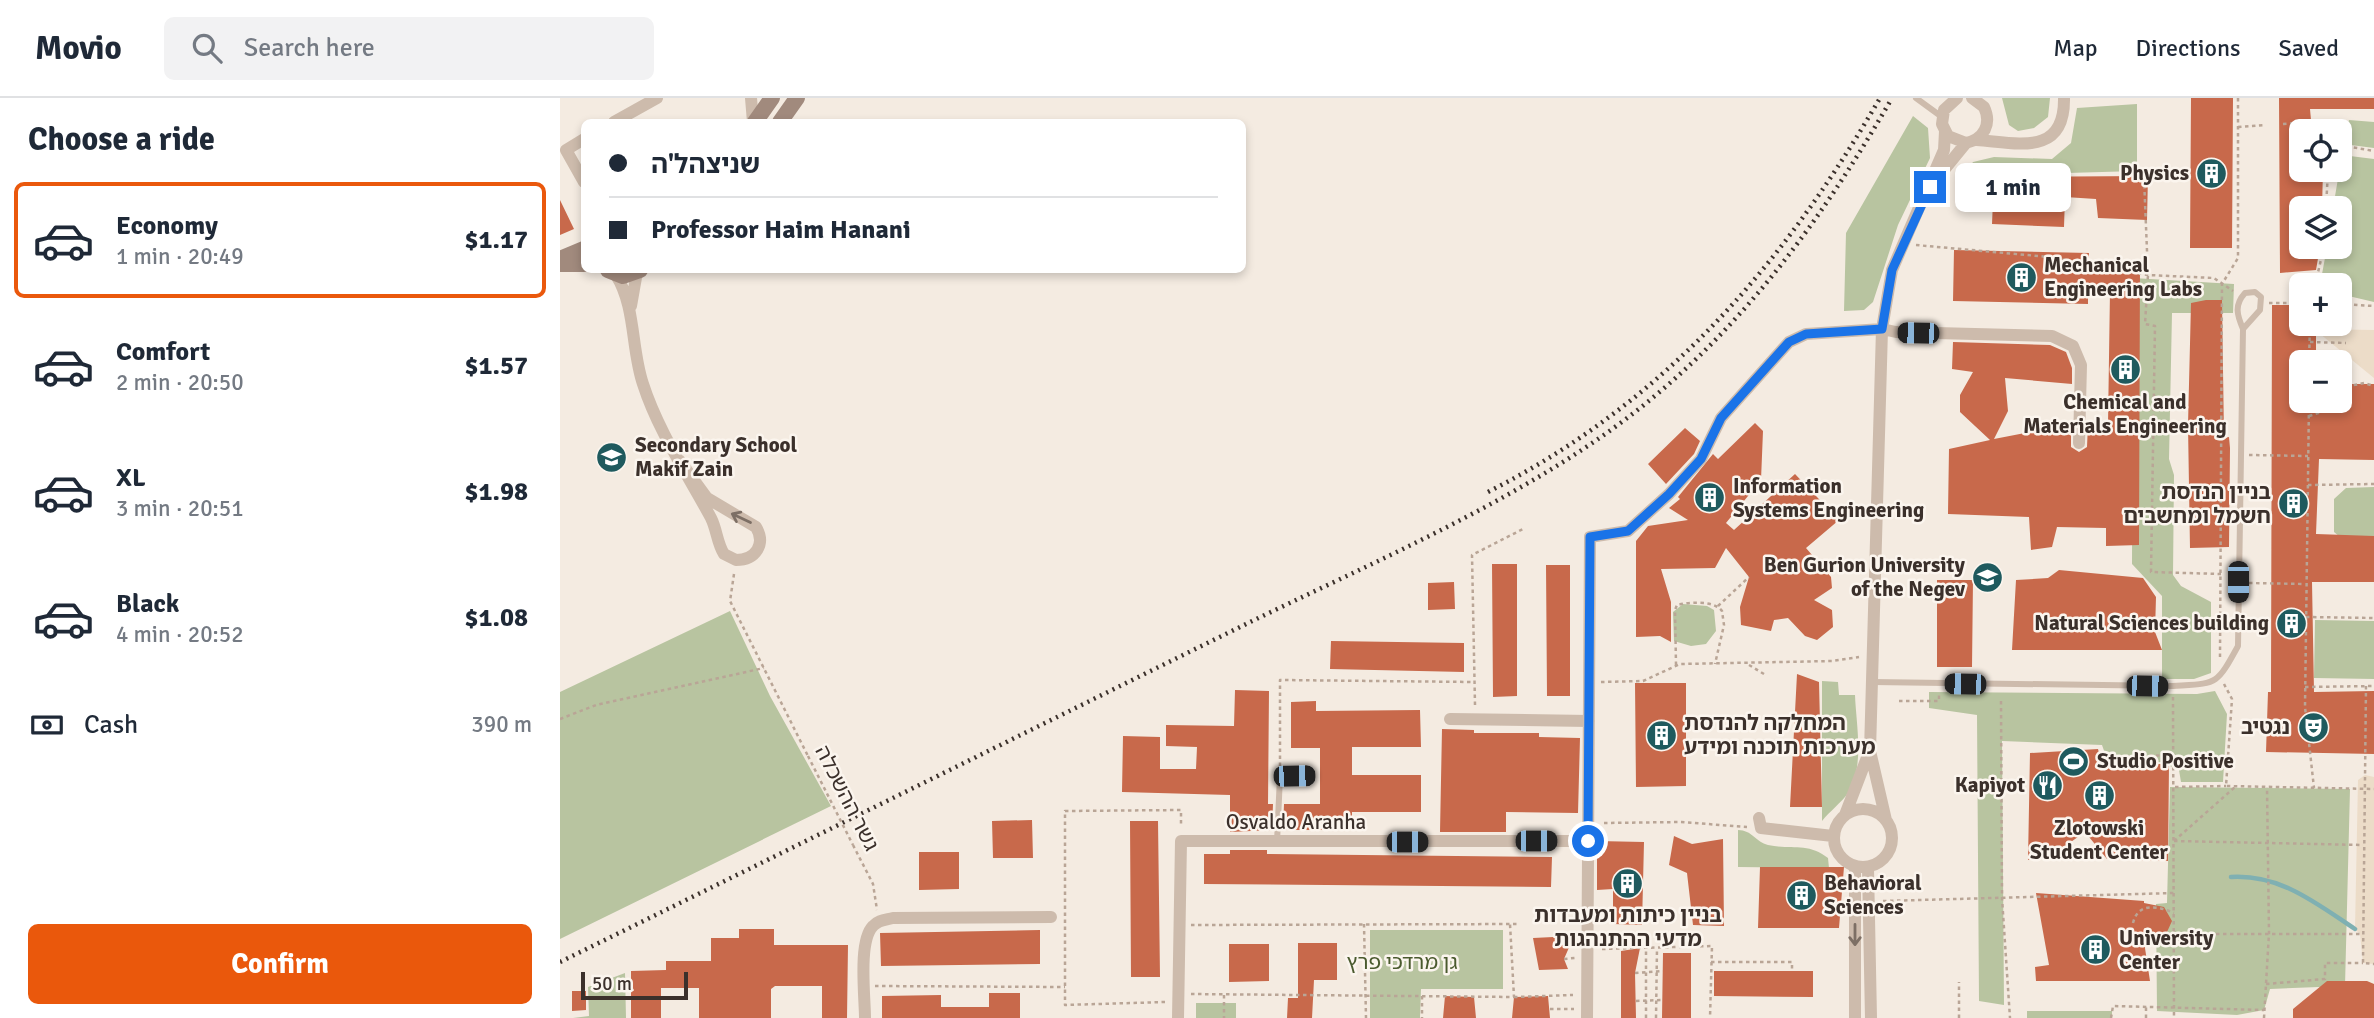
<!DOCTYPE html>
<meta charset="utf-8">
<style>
body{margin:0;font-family:Signika,"Noto Sans Hebrew",sans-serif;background:#f2f2f3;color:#1f2937;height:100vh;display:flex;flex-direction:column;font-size:26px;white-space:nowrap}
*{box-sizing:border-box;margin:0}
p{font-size:23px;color:#747a83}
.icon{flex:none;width:38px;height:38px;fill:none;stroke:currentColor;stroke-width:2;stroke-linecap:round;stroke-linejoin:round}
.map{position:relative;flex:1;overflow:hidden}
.side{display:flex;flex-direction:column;background:#fff;width:560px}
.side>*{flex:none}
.banner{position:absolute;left:21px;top:21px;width:665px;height:154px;border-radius:10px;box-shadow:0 4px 10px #0003;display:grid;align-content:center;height:154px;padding:0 28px;background:#fff}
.tools{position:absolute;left:1729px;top:21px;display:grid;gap:14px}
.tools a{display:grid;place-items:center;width:63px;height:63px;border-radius:10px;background:#fff;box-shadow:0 4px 10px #0003;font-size:35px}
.scale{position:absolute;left:21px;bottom:18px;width:107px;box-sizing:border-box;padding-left:7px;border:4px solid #3b302b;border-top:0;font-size:19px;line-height:24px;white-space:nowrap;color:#3b302b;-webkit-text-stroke:5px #fbf5ee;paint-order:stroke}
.end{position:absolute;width:32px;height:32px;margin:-16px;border:9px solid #1a73e8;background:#fff;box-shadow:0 0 0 4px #fff}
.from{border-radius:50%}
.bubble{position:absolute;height:49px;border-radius:10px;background:#fff;box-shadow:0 4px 10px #0003;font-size:23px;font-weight:700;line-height:49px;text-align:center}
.car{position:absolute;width:21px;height:42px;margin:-21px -10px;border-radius:9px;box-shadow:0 0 5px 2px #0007;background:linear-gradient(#222 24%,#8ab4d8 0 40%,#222 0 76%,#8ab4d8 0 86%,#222 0)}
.banner b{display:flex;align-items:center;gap:24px;height:66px;font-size:26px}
.banner b+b{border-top:2px solid #e0e1e3}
.banner i{width:18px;height:18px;background:#1f2937}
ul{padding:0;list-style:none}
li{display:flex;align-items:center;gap:21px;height:116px;margin:0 14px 10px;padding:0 14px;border:4px solid transparent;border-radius:10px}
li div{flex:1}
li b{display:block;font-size:26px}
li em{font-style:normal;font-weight:700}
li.selected{border-color:#ea580c}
li>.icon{width:63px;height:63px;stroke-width:1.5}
h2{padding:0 28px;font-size:32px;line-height:84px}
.pay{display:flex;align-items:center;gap:18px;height:77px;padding:0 28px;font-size:26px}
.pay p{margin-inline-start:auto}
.action{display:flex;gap:14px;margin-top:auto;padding:14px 28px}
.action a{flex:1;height:80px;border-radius:10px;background:#ea580c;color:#fff;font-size:28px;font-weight:700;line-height:80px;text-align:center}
header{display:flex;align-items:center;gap:42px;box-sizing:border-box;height:98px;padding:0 35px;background:#fff;border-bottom:2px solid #e0e1e3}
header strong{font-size:33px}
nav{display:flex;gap:38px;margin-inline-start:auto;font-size:24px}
.search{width:490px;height:63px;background:#f2f2f3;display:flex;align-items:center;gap:18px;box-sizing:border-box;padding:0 24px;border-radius:10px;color:#747a83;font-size:26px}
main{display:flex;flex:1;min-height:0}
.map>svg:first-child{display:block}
.green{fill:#b8c4a0}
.plaza{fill:#ecdcc8}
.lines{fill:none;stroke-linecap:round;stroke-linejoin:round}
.stream{stroke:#7fb0b2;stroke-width:4.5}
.building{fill:#c8694b}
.path{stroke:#b9a596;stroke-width:2.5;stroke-dasharray:3.5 3.5;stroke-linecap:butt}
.lane{stroke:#cdbbac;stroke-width:6}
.street{stroke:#cdbbac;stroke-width:12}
.secondary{stroke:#a18a7d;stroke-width:16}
.rail{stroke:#3b302b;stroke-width:4.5;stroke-dasharray:2 5;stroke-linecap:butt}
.path-bridge{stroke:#b9a596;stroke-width:2.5;stroke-dasharray:3.5 3.5;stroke-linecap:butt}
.oneway{stroke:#7d6f65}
.route{stroke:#1a73e8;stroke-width:9}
.labels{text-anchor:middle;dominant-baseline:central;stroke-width:5;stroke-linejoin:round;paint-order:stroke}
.poi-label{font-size:21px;font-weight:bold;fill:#3b302b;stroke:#fbf5ee;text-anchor:start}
.street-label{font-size:21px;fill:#3b302b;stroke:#fbf5ee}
.park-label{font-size:21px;fill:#4a5a2e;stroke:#fbf5ee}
</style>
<header>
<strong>Movio</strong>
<div class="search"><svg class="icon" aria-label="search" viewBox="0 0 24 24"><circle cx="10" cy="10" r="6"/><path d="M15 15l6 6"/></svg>Search here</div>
<nav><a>Map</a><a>Directions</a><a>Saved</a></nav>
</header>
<main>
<section class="side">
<h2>Choose a ride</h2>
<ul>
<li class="selected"><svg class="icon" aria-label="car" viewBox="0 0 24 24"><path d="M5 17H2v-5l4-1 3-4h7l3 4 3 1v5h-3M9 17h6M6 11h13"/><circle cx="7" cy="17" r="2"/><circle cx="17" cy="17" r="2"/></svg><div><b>Economy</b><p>1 min · 20:49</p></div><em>$1.17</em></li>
<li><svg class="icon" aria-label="car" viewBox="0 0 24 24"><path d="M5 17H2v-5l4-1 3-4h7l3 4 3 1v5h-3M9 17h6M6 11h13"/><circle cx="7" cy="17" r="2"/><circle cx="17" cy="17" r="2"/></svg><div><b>Comfort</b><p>2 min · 20:50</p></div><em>$1.57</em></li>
<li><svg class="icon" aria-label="car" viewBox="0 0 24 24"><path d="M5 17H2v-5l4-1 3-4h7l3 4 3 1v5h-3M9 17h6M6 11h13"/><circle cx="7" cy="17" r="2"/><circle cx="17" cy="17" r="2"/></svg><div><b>XL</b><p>3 min · 20:51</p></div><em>$1.98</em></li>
<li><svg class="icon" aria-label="car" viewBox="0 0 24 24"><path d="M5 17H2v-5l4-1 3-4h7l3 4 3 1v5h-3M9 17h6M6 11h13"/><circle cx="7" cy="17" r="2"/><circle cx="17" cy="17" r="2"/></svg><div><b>Black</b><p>4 min · 20:52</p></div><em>$1.08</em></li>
</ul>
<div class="pay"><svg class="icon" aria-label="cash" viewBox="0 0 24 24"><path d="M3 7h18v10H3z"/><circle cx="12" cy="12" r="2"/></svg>Cash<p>390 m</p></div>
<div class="action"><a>Confirm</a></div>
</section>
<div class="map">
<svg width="1814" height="920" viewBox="0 0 1814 920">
<rect width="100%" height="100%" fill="#f4ebe1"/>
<path class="green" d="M1442,0H1490L1488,19L1474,30L1458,33L1449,27Z
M1577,6V73L1403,78L1413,64L1434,59L1492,61L1511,45L1517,10Z
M1353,18L1368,30L1370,60L1338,127L1313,204L1304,212L1284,213L1286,135Z
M1789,22L1814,24V50L1783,46Z
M1782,57L1814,61V204L1780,196V187H1760L1767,149H1780V110H1773Z
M1573,180L1674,186L1673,215H1612L1609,361L1614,377L1613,477L1621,488L1651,504V575L1634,581H1602V498L1572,466Z
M1814,389V444H1786L1774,434V401L1786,390Z
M1123,506L1147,508L1154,512L1156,533L1146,546L1131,548L1114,543L1113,514Z
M170,513L210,598L271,708L0,841V594Z
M1755,522L1814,523V581L1754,580Z
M1262,583L1278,584L1279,597H1295C1296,626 1305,669 1288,695C1281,705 1270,713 1262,723Z
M1655,593L1667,616L1663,684H1621L1619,672L1601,664H1548L1542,647L1442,643L1444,907L1419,903L1417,617L1369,610V594L1637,596Z
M1610,689L1790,691L1785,888L1710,891L1704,912L1677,917L1597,913L1596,806L1607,805Z
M1178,732C1192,732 1196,744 1208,747C1231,752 1248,744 1268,760L1269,770L1178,769Z
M810,832H943V891H861L860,920H810Z
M65,875L66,920H13L29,918L28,889Z
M636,905H676V920H636Z
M1467,913H1552V920H1467Z"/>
<path class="plaza" d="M1754,231L1814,232V280Z
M1805,677L1814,679V866L1803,865L1800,836L1795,831L1798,682Z"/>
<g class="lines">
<path class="stream" d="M1671,779C1720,776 1756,805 1795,831"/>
</g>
<path class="building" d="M1631,0H1673L1672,150H1630Z
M1719,0H1814V11H1750L1752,33H1741V72H1763L1762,110H1741V149H1760L1756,172L1720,175Z
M1588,78L1587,122L1538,120L1536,101L1505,99L1504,129L1432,126L1434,79Z
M0,102L14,131L0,137Z
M1394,152L1529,155L1528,165H1580L1579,447L1546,448V430L1497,429L1492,449L1471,452L1469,419L1388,416L1389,351L1430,342L1400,314V297L1413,274L1392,271L1393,244L1490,247L1506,254L1512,270V286L1445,280L1448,313L1434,341L1511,326V349L1519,354L1527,349L1528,326H1548L1550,193L1528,192V206L1393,203Z
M1646,202H1662L1664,340L1669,339L1670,350L1669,449L1630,450L1628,327L1631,205Z
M1712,207H1741V226H1756V264H1741V303H1780V290L1787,286H1814V362L1759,361L1756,436L1814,438V484H1752L1754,594L1814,593V656L1706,654L1708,594H1711Z
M1195,325L1203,333L1201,382L1166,425L1174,432L1235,376L1279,422L1246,450L1271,479L1272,490L1254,502L1272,512L1273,529L1257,542L1245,538L1228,520L1214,522L1211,533L1181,527L1180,509L1189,479L1166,450L1155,470L1101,471L1111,504V544L1100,538L1076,539V443L1088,428L1128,422L1109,410L1120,401L1118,399L1153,356L1158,361Z
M1125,330L1140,343L1134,356L1106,386L1088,366Z
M932,466H957V598L933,599Z
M986,467H1010V598H987Z
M1499,472L1583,480L1596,499L1595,534L1602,552H1452L1456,482L1488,480Z
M1377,482H1413L1412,569H1377Z
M894,484L895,511L868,512V485Z
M771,543L904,545V574L770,571Z
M1237,576L1259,584L1262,709H1230Z
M1075,585H1126V688L1076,689Z
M675,592L709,593L708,706H713L712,732L670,734V697L562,694L563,638L600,639V671H636L637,649L606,648V627L674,628Z
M756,603V613L860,612L861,649H792V677H861V714H792V732H723L724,706H760V650H731V604Z
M882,631L914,632V635H979V639L1020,640L1018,715L946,714V734H880Z
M1538,651L1540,659L1547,666H1609L1608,763L1547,761L1525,734L1498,753L1497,760L1468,762L1470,655Z
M472,722L473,760H433L432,723Z
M570,723H598L600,879H571Z
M1114,738L1132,746L1163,741L1164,828L1133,827L1127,775L1109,767Z
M1037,743L1084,744L1082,827L1053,826V791L1037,792Z
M670,752H707V756L992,759L991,789L644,786V756H670Z
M359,754H399V791L359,792Z
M1200,769H1284L1279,830H1198Z
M1476,795L1584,803V805L1604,809L1612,823L1607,834L1597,839L1583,837L1590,883H1476L1475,869L1489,867Z
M179,831H214V847H288L287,920H262V888H215L211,891V920H139V890H101V920H71V873L106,872V863H151V840H179Z
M480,832V866L321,868L320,835Z
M1014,838L1004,861L1008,871L979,872L973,840Z
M738,845H777V882H754L752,920H727L728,900H738Z
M669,846H709V883L669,884Z
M1080,850L1075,875L1076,920H1061V853Z
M1103,855H1131V920H1102Z
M1154,873H1253V899L1154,898Z
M1767,883H1807L1814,886V920H1733V911Z
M12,893H26V912L12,913Z
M429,895H460V920H322V898L381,897V909H429Z
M885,898L914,899L916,920H883Z
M988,898L990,920H952L954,899Z"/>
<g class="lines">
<path class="path" d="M1723,26L1769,23V33
M1678,29L1705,27
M1780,47L1814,53
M1584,80L1588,177L1585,226L1595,228L1591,474L1661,476
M1766,110L1768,72
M1356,147L1489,159L1588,177L1654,180L1673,193
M1755,187L1764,149
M1709,205H1741
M1780,206L1814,208
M1750,244L1786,245
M1749,264L1750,226
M1780,290L1804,285L1814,288
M1749,303L1745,609L1754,690
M1749,318L1765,313V303
M1689,357L1748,358
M1748,387L1814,386
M174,476L170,503L248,658
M1689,485L1745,486
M1158,508L1189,479
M1746,519L1814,520
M1660,559L1662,186L1678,160V0
M1116,567L1115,512L1117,507C1129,504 1154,502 1162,513L1164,527L1155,566
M1189,567L1204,576
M1041,584L1083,583L1120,566L1272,563L1299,559
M1664,586L1672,601L1666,688L1814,691
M1806,588L1803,865L1814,866
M1745,589L1814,588
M1613,599L1614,920
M1339,603H1379V596
M1441,603L1442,800L1450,920
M915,607L912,457L963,431
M0,621L36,607L204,570
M1540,659L1614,657
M720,668V582L914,584
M1615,689L1666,688
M1044,725L1121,724L1187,729
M1614,743L1803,747
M1614,743L1675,689
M293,747L313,786L317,812
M1323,803L1614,795
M1573,825C1578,804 1598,808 1614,815
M804,826L806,920
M631,827L960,826
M1614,836H1803
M1042,851L1152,848L1150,920
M1004,861L1015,860
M1151,864H1232V873
M1075,875L1103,873
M1706,886L1765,881V865H1803
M315,888L505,889
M631,896L954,899L950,826
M664,897V920
M862,898V920
M954,899L1013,897
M1076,903L1102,902
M605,904L505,907V713L621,712V729
M990,911H1014
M1086,920V850
M1096,920L1097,850
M1399,920V884
M1551,920L1553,908L1704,912
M1586,920V909
M1704,920L1709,835L1707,689"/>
<path class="lane" d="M1356,0L1382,19
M1313,584L1613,588C1658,585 1656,588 1678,548L1683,231C1677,217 1674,207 1685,195L1695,194L1701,199L1700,212L1683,231
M717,744L720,678H748"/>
<path class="street" d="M191,0L193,24
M1397,0L1384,12L1382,26L1388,38L1406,45C1424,41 1432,26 1424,9L1412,0
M54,24L97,0
M24,41L6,52L24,84
M1417,42C1457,45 1505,59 1504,0
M1379,78L1406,45
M56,177C76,209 71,251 83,286C98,333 128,377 151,420C157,432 157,445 164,456L176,462C196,462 206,446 196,429L147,400L120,363
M71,208L77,174
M890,621L1029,623
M1274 740a29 29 0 1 1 58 0a29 29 0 1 1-58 0Z
M1285,717L1308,657
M1199,720L1201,730L1273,738
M1326,722L1310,653L1322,231L1332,172L1384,52L1385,33
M1308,770L1311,920
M305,920C305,899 298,843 313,828C318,822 325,822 333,820L491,819
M618,920L621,743H1028
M1027,920L1030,439L1068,433L1109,396L1141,361L1161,320L1229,244L1246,236L1322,231L1336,234L1492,238L1513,248L1521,267L1519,345
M1295,920V769"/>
<path class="secondary" d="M195,24L212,0
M220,24L237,0
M0,161L24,151
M0,166H24
M48,172L63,178L80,172"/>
<path class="rail" d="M928,394C1105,304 1222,169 1320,0
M0,864C226,753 452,641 678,530C814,463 980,395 1096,297C1195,214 1268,111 1332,0"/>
<path class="path-bridge" d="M248,658L293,747"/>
</g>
<defs><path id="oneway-shaft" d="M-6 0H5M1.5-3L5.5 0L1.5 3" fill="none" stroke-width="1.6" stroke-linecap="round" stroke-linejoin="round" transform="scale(1.75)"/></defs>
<g class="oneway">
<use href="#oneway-shaft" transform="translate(181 420) rotate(-155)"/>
<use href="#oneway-shaft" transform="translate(1295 837) rotate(90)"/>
</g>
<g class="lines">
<path class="route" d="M1028,743L1030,439L1068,433L1109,396L1141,361L1161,320L1229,244L1246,236L1322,231L1332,172L1370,89"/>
</g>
<defs>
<symbol id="building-disc" viewBox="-11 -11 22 22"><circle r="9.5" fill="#1f5a5e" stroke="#fbf5ee"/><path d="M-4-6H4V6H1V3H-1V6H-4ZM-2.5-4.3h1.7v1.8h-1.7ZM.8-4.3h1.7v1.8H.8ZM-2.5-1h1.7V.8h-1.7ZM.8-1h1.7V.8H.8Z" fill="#fff"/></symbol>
<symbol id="school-disc" viewBox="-11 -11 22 22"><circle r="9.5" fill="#1f5a5e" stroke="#fbf5ee"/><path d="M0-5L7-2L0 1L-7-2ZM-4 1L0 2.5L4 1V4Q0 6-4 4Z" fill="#fff"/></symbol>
<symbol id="university-disc" viewBox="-11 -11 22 22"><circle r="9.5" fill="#1f5a5e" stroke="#fbf5ee"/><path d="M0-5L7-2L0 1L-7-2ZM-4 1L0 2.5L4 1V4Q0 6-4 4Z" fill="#fff"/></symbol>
<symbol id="theatre-disc" viewBox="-11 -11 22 22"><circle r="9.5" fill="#1f5a5e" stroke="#fbf5ee"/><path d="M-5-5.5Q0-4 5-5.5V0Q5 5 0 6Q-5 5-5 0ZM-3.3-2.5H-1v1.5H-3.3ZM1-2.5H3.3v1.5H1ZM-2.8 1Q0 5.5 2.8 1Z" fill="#fff"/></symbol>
<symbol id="stadium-disc" viewBox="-11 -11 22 22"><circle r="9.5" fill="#1f5a5e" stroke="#fbf5ee"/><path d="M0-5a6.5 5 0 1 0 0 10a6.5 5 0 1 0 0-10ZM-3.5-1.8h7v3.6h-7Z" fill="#fff"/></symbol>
<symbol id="restaurant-disc" viewBox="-11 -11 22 22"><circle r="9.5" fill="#1f5a5e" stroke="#fbf5ee"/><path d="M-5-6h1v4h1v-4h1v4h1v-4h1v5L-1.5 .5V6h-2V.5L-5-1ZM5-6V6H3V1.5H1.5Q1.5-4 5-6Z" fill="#fff"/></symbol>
</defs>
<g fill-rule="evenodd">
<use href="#building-disc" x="1634" y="58" width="35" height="35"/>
<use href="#building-disc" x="1444" y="162" width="35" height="35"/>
<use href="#building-disc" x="1548" y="254" width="35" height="35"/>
<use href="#school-disc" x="34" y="342" width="35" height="35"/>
<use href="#building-disc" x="1132" y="382" width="35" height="35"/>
<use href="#building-disc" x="1716" y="388" width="35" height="35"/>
<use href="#university-disc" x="1410" y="462" width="35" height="35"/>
<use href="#building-disc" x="1714" y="508" width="35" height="35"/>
<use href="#theatre-disc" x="1736" y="612" width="35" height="35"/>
<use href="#building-disc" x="1084" y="620" width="35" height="35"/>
<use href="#stadium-disc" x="1496" y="646" width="35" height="35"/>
<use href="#restaurant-disc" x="1470" y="670" width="35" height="35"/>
<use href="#building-disc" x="1522" y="680" width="35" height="35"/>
<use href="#building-disc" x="1050" y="768" width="35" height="35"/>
<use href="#building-disc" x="1224" y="780" width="35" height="35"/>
<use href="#building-disc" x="1518" y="834" width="35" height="35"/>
</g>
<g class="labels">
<g class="poi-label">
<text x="1629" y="75" text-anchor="end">Physics</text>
<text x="1484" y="167">Mechanical<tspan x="1484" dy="24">Engineering Labs</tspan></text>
<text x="1565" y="304" text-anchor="middle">Chemical and<tspan x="1565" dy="24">Materials Engineering</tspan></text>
<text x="75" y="347">Secondary School<tspan x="75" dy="24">Makif Zain</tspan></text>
<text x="1173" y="388">Information<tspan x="1173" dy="24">Systems Engineering</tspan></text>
<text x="1711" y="394" text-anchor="end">בניין הנדסת<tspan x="1711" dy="24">חשמל ומחשבים</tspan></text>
<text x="1405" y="467" text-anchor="end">Ben Gurion University<tspan x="1405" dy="24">of the Negev</tspan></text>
<text x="1709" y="525" text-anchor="end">Natural Sciences building</text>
<text x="1124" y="625">המחלקה להנדסת<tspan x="1124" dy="24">מערכות תוכנה ומידע</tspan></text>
<text x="1730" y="629" text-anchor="end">נגטיב</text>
<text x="1537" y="663">Studio Positive</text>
<text x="1465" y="687" text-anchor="end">Kapiyot</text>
<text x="1539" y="730" text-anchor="middle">Zlotowski<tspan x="1539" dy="24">Student Center</tspan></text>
<text x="1264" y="785">Behavioral<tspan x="1264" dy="24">Sciences</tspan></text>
<text x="1068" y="817" text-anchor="middle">בניין כיתות ומעבדות<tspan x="1068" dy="24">מדעי ההתנהגות</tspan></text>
<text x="1559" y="840">University<tspan x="1559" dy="24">Center</tspan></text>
</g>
<g class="street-label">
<text transform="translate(287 700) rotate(63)">גשר ההשכלה</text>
<text x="736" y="724">Osvaldo Aranha</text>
</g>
<g class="park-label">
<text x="842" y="864">גן מרדכי פרץ</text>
</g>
</g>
</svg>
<div class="tools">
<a><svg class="icon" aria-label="locate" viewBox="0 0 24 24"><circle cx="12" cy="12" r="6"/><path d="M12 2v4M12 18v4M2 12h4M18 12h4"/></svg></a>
<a><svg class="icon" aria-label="layers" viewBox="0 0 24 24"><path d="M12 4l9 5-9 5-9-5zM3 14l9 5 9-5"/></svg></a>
<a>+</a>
<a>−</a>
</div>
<div class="scale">50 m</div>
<i class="end from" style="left:1028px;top:743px"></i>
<i class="end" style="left:1370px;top:89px"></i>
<div class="bubble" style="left:1395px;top:65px;width:116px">1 min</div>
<i class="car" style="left:1358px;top:235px;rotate:271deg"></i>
<i class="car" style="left:1678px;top:484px;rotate:180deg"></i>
<i class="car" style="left:1405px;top:586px;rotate:271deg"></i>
<i class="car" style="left:1587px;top:588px;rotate:91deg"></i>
<i class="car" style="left:734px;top:678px;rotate:89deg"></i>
<i class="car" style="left:976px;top:743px;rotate:90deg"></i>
<i class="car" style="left:847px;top:744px;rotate:90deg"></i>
<div class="banner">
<b><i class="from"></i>שניצהל'ה</b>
<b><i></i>Professor Haim Hanani</b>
</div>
</div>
</main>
